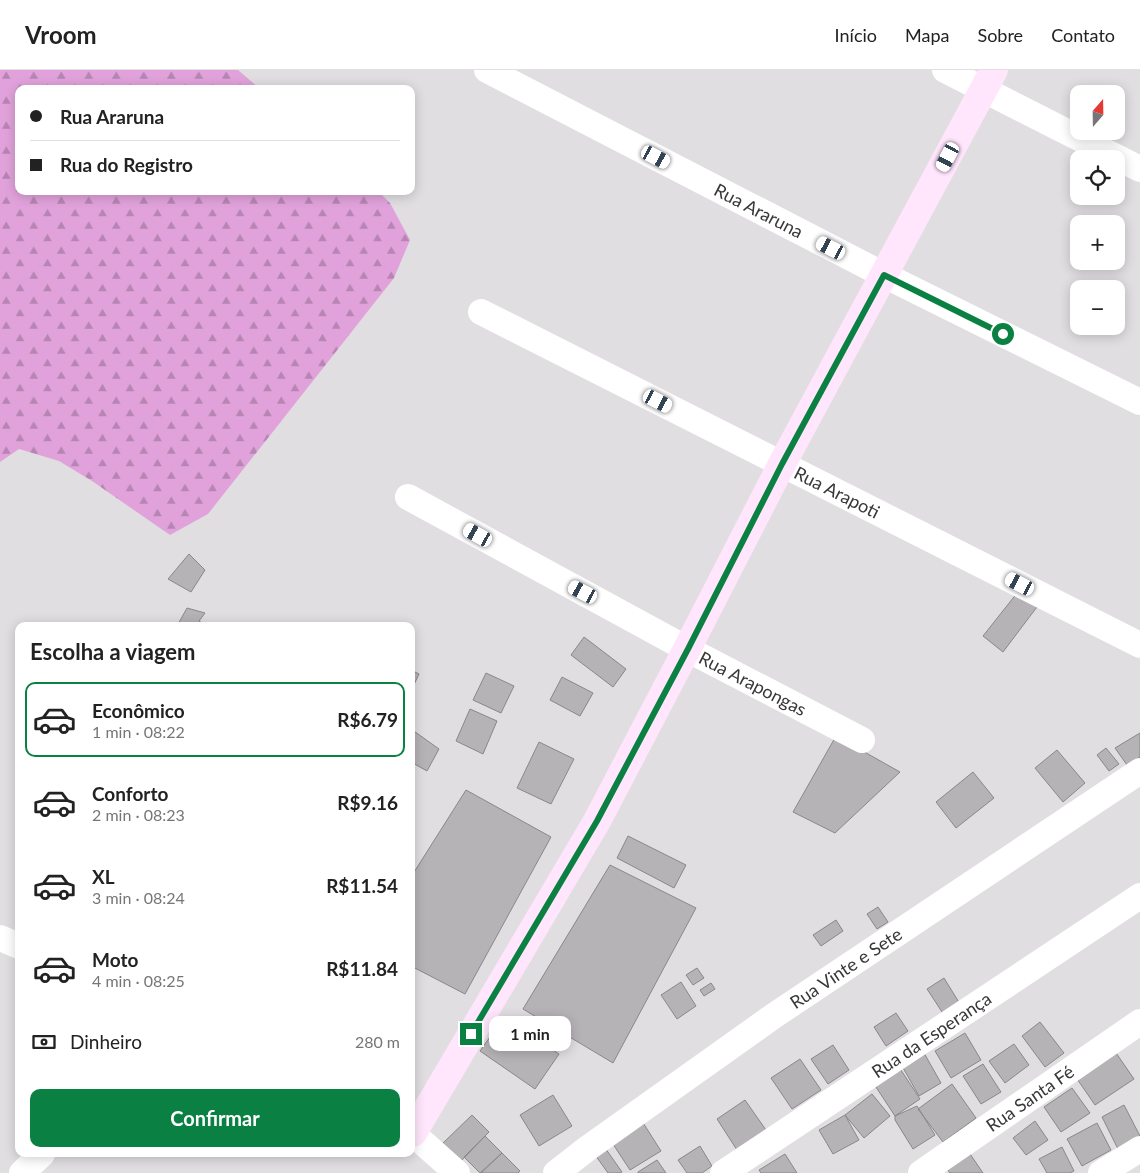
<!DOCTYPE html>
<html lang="pt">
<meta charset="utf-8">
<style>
body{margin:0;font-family:Lato,sans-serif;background:#f6f6f6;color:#222;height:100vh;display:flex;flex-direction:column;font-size:19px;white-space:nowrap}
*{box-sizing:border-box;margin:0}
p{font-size:16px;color:#767676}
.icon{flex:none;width:28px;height:28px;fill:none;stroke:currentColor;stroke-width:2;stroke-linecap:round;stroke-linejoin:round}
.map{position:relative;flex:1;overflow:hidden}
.drawer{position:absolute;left:15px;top:552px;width:400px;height:535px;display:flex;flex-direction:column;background:#fff;border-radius:10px;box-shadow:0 2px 12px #0003}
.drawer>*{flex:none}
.hud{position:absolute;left:15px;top:15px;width:400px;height:110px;border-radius:10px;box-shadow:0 2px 12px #0003;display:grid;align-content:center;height:110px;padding:0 15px;background:#fff}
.needle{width:32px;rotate:20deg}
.tools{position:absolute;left:1070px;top:15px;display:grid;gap:10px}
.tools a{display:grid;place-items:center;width:55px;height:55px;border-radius:10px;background:#fff;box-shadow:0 2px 12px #0003;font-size:25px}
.end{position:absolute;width:22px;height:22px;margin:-11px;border:6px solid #0b8043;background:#fff;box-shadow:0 0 0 2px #fff}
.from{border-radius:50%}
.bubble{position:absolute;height:35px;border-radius:10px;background:#fff;box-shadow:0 2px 12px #0003;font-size:16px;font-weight:700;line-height:35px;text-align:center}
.car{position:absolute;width:15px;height:30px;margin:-15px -8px;border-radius:6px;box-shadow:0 0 4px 1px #0007;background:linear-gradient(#fff 24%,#345 0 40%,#fff 0 76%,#345 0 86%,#fff 0)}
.hud b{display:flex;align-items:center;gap:18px;height:48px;font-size:19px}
.hud b+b{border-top:1px solid #e0e0e0}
.hud i{width:12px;height:12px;background:#222}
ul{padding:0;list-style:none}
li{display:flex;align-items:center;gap:15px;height:75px;margin:0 10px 8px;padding:0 5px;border:2px solid transparent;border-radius:10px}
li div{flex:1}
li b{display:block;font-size:19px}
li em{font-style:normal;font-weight:700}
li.active{border-color:#0b8043}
li>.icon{width:45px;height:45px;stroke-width:1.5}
h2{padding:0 15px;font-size:22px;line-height:60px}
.pay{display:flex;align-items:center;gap:12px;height:55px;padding:0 15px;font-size:19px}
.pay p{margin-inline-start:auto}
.primary-button{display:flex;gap:10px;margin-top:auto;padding:10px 15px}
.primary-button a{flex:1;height:58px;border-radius:10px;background:#0b8043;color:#fff;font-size:20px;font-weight:700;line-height:58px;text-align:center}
header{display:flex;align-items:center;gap:30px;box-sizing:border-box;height:70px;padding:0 25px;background:#fff;border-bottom:1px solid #e0e0e0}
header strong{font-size:24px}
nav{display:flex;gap:28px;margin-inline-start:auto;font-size:18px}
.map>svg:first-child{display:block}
.forest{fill:url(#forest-firs)}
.building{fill:#b6b3b6;stroke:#8a878a}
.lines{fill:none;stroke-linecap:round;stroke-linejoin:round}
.street{stroke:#fff;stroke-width:26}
.secondary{stroke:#ffe6fc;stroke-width:28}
.route{stroke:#0b8043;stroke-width:6}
.labels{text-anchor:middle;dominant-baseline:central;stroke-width:5;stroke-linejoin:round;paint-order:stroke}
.street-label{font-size:18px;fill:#393738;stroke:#fff}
</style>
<header>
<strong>Vroom</strong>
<nav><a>Início</a><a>Mapa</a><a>Sobre</a><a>Contato</a></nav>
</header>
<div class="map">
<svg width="1140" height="1103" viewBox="0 0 1140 1103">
<defs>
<pattern id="forest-firs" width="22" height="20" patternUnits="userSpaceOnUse" patternTransform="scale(1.25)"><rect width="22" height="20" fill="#e1a2db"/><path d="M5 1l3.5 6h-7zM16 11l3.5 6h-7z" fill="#b785b3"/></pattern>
</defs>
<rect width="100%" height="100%" fill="#e1dee1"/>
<path class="forest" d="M0,0H238L260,19H19V121H378L390,133L410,170L394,208L208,444L170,465L92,411L59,391L19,379L0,392Z"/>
<path class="building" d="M189,484L205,500L191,522L168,509Z
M1021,518L1040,533L1003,582L983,566Z
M187,538L205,543L199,551L207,556H177Z
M584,567L626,599L613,617L571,585Z
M411,600L419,604L411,621Z
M486,603L514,616L501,643L473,630Z
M562,607L593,623L580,646L550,630Z
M470,639L497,651L483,684L456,671Z
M411,659L439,679L427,701L411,692Z
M1140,663V687L1127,695L1115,678Z
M836,666L900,702L835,763L793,742Z
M539,672L574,689L551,734L517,718Z
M1106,678L1119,694L1109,701L1097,685Z
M1057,680L1085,713L1063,732L1035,698Z
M973,702L994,728L956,758L936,732Z
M466,720L551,767L465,924L411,896V807Z
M628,766L686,795L674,818L617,788Z
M610,795L696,838L613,993L523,939Z
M878,837L888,852L877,859L867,844Z
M836,850L843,861L821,876L813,865Z
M697,898L704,908L693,915L686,905Z
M944,908L960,934L944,945L927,919Z
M681,912L696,936L677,949L661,925Z
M711,913L715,919L704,926L700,920Z
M896,943L908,961L886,976L874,957Z
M504,947L559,984L535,1019L480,981Z
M1040,952L1064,983L1045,997L1022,966Z
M965,963L981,990L951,1008L935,981Z
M1014,974L1029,995L1005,1013L989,991Z
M833,975L849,1000L828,1014L811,989Z
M1114,980L1134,1009L1095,1035L1075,1006Z
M924,983L941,1013L919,1026L902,996Z
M800,989L821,1020L792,1039L771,1008Z
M897,994L920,1029L895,1046L872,1011Z
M983,994L1001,1022L981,1034L963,1006Z
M952,1014L976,1048L943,1072L918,1039Z
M1072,1018L1090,1043L1061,1062L1044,1037Z
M872,1024L890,1046L864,1068L845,1045Z
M553,1025L572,1056L539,1076L520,1045Z
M745,1030L766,1060L737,1080L717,1049Z
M1124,1035L1140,1066L1118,1079L1102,1047Z
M917,1036L935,1065L913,1079L895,1050V1046Z
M472,1045L489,1062L460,1092L442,1074Z
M845,1045L859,1070L833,1084L819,1060Z
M640,1048L661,1081L630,1100L609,1068Z
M1035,1051L1048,1070L1026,1085L1013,1068Z
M1097,1053L1111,1080L1082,1096L1067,1069Z
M485,1066L502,1083L480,1103L464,1087Z
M603,1075L622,1102L620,1103H608L593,1082Z
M700,1076L712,1096L702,1103H687L678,1090Z
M1062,1077L1074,1101L1070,1103H1047L1039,1089Z
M968,1081L983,1103H950L945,1096Z
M502,1083L520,1101L518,1103H481Z
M785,1084L797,1103H761L759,1100Z
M657,1090L666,1103H638V1102Z"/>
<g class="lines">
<g class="street">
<path id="s1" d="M487,0L884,205L1140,332"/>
<path d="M945,0L1140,99"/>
<path id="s2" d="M481,242L1140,575"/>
<path id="s3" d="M408,427L687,579L862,670"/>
<path d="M0,868L19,876"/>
<path d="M411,1062L457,1103"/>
<path d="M22,1103L42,1084"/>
<path id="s4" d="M556,1103L588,1078L775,945L1140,701"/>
<path id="s5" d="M723,1103L1140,826"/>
<path id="s6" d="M921,1103L1140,952"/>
<path d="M1101,1103L1140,1079"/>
</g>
<path class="secondary" d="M413,1063L597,751L687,579L782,394L994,0"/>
</g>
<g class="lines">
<path class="route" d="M471,964L597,751L688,579L782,394L884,205L1003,264"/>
</g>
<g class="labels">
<g class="street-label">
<text stroke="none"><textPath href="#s1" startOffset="306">Rua Araruna</textPath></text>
<text stroke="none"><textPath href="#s2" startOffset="399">Rua Arapoti</textPath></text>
<text stroke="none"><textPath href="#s3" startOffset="392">Rua Arapongas</textPath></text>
<text stroke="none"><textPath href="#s4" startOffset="355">Rua Vinte e Sete</textPath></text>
<text stroke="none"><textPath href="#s5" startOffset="250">Rua da Esperança</textPath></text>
<text stroke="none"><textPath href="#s6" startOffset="132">Rua Santa Fé</textPath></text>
</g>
</g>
</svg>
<div class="tools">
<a><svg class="needle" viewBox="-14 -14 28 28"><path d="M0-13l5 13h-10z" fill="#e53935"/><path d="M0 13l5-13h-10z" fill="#767676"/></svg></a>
<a><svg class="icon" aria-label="locate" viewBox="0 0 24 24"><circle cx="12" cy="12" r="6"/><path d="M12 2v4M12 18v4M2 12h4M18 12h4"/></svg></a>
<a>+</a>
<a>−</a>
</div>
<i class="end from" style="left:1003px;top:264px"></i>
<i class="end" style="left:471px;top:964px"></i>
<div class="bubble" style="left:489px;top:946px;width:82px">1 min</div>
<i class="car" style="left:656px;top:87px;rotate:118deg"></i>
<i class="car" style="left:948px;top:87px;rotate:208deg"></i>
<i class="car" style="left:831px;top:178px;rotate:297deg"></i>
<i class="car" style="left:658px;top:331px;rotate:117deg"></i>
<i class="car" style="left:478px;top:465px;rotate:299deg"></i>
<i class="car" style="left:1020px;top:514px;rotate:297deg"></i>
<i class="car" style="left:583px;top:522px;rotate:298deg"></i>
<div class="hud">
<b><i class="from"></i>Rua Araruna</b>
<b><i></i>Rua do Registro</b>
</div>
<section class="drawer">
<h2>Escolha a viagem</h2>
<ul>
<li class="active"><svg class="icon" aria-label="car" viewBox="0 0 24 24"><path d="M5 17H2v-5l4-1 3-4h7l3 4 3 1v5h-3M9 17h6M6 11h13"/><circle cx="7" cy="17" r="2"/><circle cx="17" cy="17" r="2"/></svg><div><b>Econômico</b><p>1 min · 08:22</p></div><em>R$6.79</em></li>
<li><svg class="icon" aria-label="car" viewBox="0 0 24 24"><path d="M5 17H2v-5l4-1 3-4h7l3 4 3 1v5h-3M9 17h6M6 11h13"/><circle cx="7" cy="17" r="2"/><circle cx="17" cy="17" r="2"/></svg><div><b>Conforto</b><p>2 min · 08:23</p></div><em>R$9.16</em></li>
<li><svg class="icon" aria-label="car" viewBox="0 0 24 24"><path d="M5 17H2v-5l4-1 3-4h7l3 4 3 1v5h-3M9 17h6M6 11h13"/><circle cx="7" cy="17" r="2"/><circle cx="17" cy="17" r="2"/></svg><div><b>XL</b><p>3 min · 08:24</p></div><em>R$11.54</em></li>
<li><svg class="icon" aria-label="car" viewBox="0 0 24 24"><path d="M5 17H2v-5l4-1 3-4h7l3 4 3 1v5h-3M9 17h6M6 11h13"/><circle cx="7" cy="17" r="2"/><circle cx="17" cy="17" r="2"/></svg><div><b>Moto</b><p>4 min · 08:25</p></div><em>R$11.84</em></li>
</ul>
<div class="pay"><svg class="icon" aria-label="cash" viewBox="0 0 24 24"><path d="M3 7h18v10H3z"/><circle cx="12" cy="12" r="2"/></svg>Dinheiro<p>280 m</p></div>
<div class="primary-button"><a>Confirmar</a></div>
</section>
</div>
